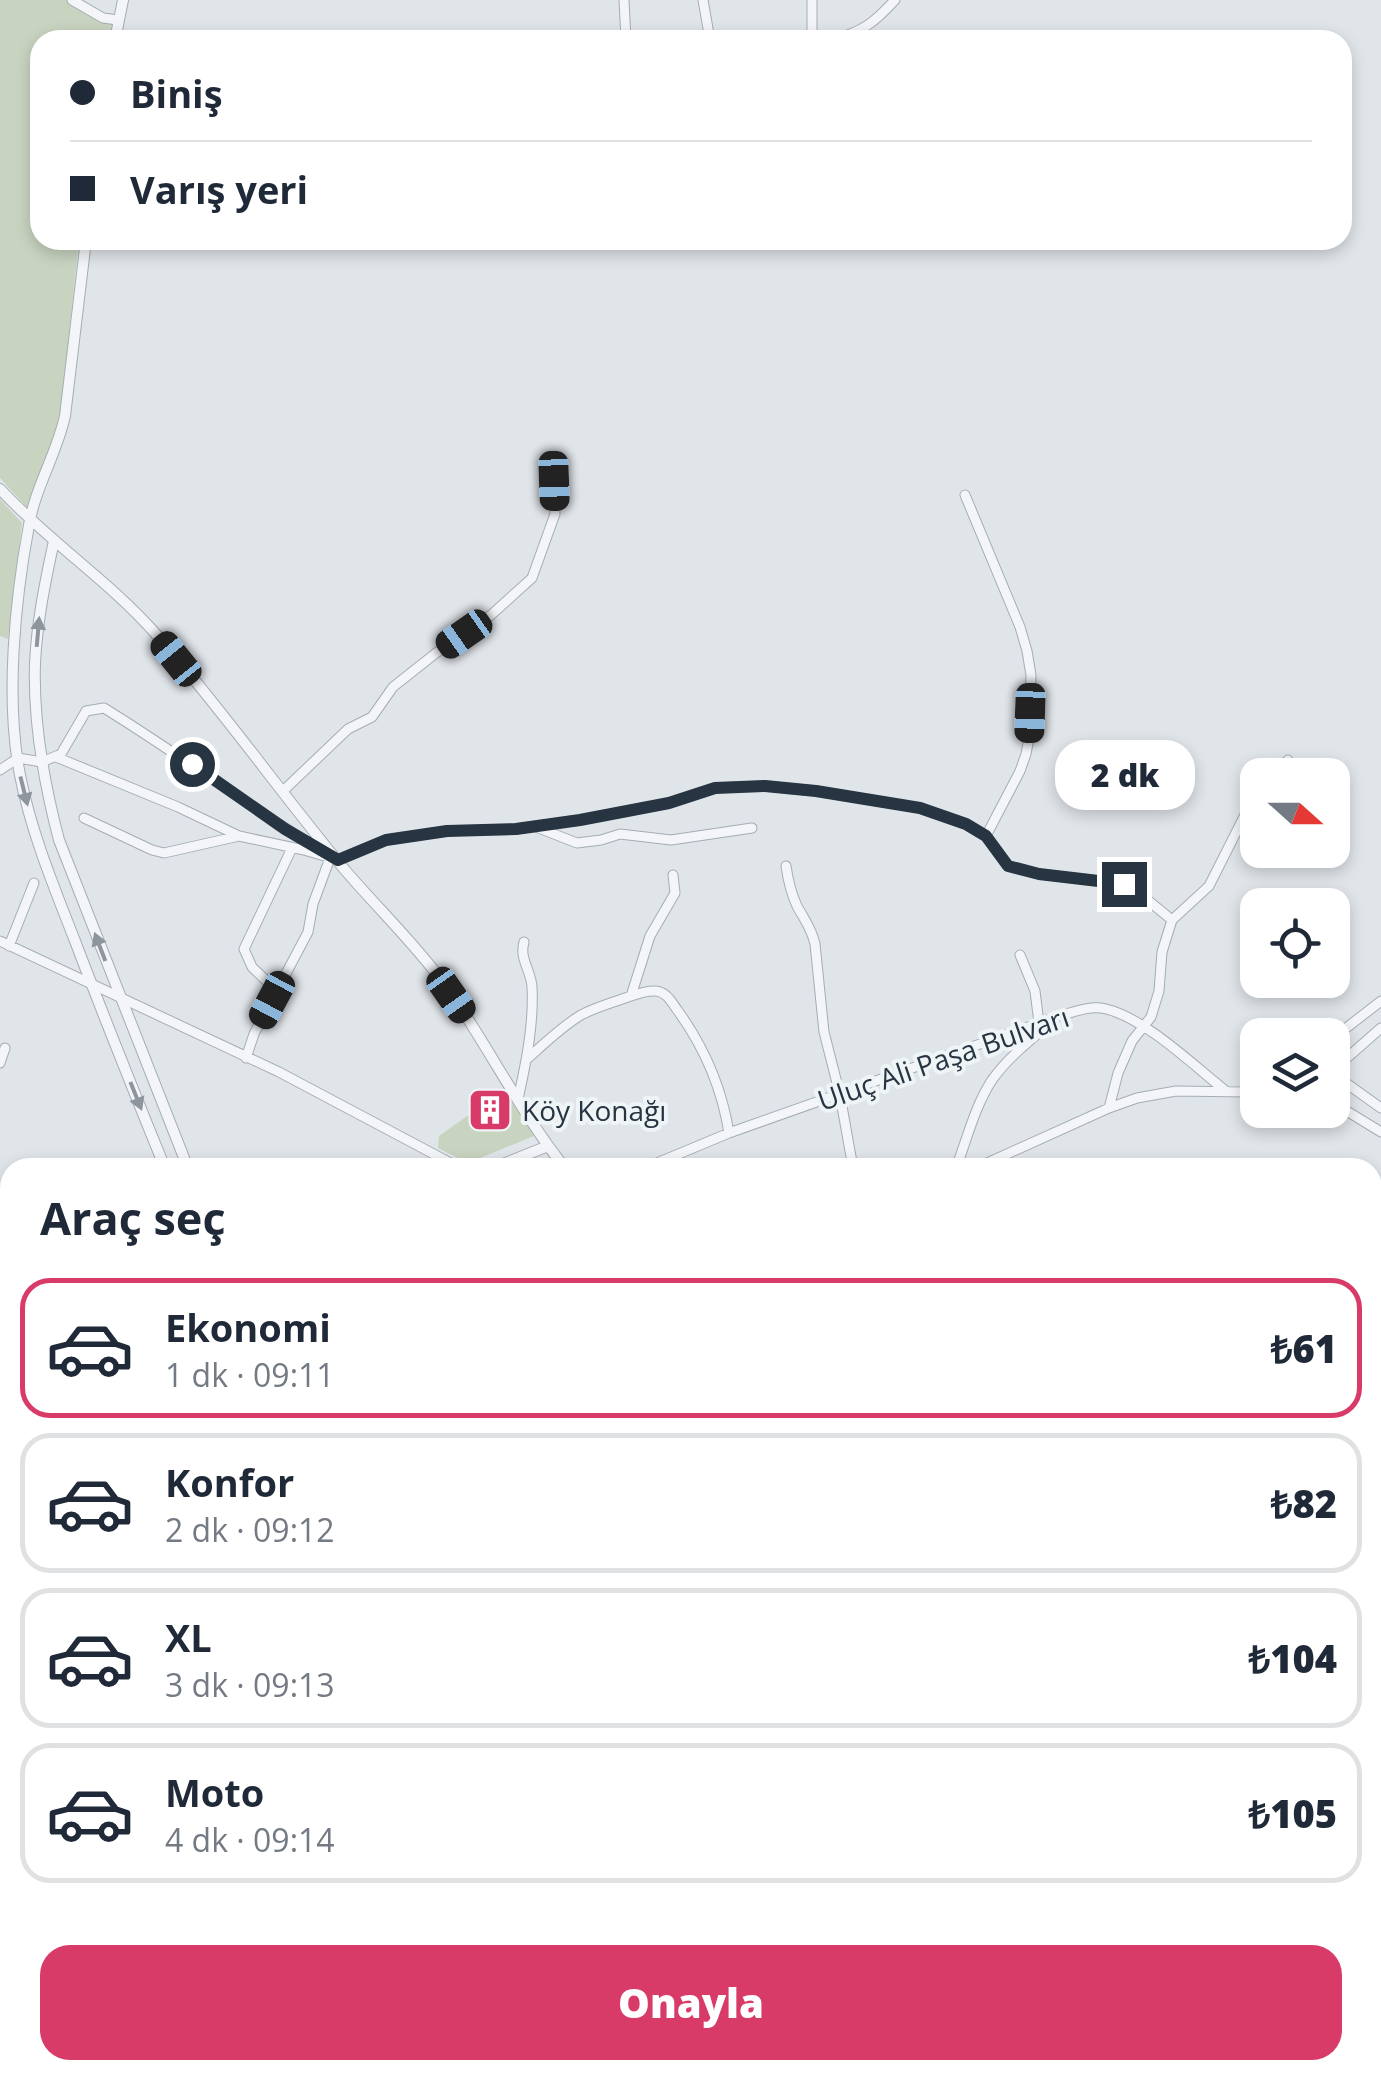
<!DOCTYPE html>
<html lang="tr">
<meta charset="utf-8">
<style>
body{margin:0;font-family:"Open Sans",sans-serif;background:#f6f6f7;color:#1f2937;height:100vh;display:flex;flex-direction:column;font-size:38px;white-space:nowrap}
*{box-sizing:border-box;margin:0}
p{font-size:32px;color:#747a83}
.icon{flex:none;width:55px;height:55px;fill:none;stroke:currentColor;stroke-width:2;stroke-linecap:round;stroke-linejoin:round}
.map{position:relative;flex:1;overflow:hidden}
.drawer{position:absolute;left:0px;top:1158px;width:1382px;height:922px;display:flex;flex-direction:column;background:#fff;border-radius:30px 30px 0 0;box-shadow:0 5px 15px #0003}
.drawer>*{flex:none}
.top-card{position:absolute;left:30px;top:30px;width:1322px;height:220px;border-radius:30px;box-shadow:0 5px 15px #0003;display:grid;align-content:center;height:220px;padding:0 40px;background:#fff}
.needle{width:65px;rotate:111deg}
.buttons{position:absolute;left:1240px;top:758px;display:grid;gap:20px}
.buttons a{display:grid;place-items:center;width:110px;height:110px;border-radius:20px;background:#fff;box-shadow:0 5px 15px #0003;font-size:50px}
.end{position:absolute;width:45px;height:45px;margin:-22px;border:12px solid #273542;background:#fff;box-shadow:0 0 0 5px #fff}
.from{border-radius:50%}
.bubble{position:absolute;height:70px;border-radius:30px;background:#fff;box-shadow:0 5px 15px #0003;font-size:32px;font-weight:800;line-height:70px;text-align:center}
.car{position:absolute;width:30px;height:60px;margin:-30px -15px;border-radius:12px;box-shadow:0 0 8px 2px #0007;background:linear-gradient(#222 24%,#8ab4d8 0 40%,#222 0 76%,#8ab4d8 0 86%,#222 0)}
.top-card b{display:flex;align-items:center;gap:35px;height:95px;font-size:38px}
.top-card b+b{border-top:2px solid #e0e1e3}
.top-card i{width:25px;height:25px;background:#1f2937}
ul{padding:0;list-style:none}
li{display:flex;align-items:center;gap:30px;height:140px;margin:0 20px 15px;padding:0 20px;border:5px solid #e0e1e3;border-radius:30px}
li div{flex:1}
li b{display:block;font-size:38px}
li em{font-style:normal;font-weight:800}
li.active{border-color:#d93b69}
li>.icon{width:90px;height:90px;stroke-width:1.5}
h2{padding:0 40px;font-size:45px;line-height:120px}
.primary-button{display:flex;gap:20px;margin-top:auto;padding:20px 40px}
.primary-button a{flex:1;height:115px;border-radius:30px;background:#d93b69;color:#fff;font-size:40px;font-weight:800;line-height:115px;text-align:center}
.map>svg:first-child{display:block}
.green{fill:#c8d4c0}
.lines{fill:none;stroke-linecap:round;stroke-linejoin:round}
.minor-casing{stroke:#a5adb4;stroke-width:11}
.tertiary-casing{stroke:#a5adb4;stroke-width:12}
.secondary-casing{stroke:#a5adb4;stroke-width:14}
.minor{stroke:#f3f5f8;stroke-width:9}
.tertiary{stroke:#f3f5f8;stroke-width:10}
.secondary{stroke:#fff;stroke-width:11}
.oneway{fill:#8d959d}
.route{stroke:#273542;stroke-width:12}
.labels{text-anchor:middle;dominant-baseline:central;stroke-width:8;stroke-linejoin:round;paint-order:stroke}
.street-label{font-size:28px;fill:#273542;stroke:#eff4f7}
.poi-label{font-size:28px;fill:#273542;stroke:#eff4f7;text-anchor:start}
</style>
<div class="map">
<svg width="1381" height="2078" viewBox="0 0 1381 2078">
<rect width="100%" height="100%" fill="#e0e5ea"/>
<path class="green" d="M0,0H68L112,25L109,40H40V240H79L60,419L29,510L0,478Z
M0,499L22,523L8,639L0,636Z
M505,1089L534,1136L468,1163L438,1148L439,1136Z"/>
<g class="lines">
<defs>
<path id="minor" d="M72,0L103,18L118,20
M624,0L626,40
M703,0L710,40
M812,0V40
M833,40C863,31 874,23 895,0
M965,495L1020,627L1027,651L1031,675L1029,738L1026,754L1020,771L986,836
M56,757L178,807L239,836L304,850L338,860L386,840L447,831L516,829L580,820L669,803L715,788L765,786L816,791L920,808L966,824L986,836L1008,866L1039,874L1124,884L1139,893L1172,920
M0,770L18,758L42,762L61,754L86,711L104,708C179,754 250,808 327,854
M1272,775L1288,760
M283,791L348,729L372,717L393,687L436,653L491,615L532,578L555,514L554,481
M84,818L152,850L164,853L239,836
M536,827L577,843L601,840L620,834L671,840L752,828
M786,866C788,880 791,893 797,906C804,919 812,929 815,944L824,1032L840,1095L853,1168
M0,941L279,1072L460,1168
M9,946L34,883
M1020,955L1035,991L1039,1023
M277,991L252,967L244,949L292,848
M631,996L650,936L675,893L673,875
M1332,1039L1381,1001
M246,1058L254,1034L308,932L313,904L330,858
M526,1060C544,1044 561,1027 581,1015C594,1008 611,1003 625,998C634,995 646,990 656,991C667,992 672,1003 678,1011C704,1047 722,1089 729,1133
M0,1063L5,1048
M1332,1071L1381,1028
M1332,1073L1381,1108
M518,1099C526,1063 534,1024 532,987C531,970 519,959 524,942
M1332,1102L1381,1132
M1109,1108L1118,1073L1132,1041L1151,1017L1159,991L1162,952L1172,920L1209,886L1258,789
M645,1168L729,1133L1059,1016C1074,1012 1090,1005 1106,1009C1145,1018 1194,1066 1226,1091
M956,1168C967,1139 975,1106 992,1080C1009,1056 1033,1038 1055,1019
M976,1168L1109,1108L1137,1098L1176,1091L1248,1092L1258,1095
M1372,1567L1381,1570
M1372,1642L1381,1633
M1372,1896L1381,1897
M1372,1983H1381
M0,2003L10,2000
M194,2070L197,2078
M276,2070L279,2078
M348,2070L349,2078
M383,2070L385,2078
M540,2070L541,2078
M663,2070V2078
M818,2070V2078
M953,2070L954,2078
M1079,2070L1080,2078
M1364,2070L1367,2078
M0,2075L2,2078
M16,2078L36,2070
M292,2078L322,2070
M616,2078L652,2070
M730,2078V2070
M1086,2078L1135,2070
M1217,2078V2070
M1294,2078V2070"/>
<path id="tertiary" d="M115,40L123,0
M86,240L65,416C57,453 35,488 29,525C15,600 5,699 20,775C31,832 54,887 75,941C104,1017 134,1092 165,1168
M0,489C48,541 108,580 155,633C222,709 280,792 345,870C374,904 407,936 435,972C483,1034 516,1107 565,1168
M54,541C45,582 37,622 35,663C33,723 44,783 59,840L188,1168
M493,1168L548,1146
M0,1355L10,1352
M0,1362L10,1365
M0,1413L10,1409
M1372,1725L1381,1728"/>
<path id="secondary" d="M1372,1845L1381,1859
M458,2070L459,2078"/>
</defs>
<use href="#minor" class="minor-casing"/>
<use href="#tertiary" class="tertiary-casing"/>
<use href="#secondary" class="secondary-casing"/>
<use href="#minor" class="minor"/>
<use href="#tertiary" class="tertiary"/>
<use href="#secondary" class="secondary"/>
</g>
<defs><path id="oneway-solid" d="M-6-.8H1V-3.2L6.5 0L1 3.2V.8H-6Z" transform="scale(2.5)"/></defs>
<g class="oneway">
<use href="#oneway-solid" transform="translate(38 632) rotate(-85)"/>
<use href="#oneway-solid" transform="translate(24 791) rotate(76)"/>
<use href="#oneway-solid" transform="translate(100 947) rotate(-111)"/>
<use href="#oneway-solid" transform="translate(136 1096) rotate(68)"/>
</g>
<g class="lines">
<path class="route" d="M192,764L285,829L338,860L386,840L447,831L516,829L580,820L669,803L715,788L765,786L816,791L920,808L966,824L986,836L1008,866L1039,874L1124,884"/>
</g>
<defs>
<symbol id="building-square" viewBox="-11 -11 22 22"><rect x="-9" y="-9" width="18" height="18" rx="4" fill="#d93b69" stroke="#eff4f7"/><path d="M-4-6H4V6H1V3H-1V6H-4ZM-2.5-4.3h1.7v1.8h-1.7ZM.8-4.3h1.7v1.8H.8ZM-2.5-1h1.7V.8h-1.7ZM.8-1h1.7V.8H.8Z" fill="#fff"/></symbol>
</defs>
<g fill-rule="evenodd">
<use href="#building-square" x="465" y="1085" width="50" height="50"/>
</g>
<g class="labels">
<g class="street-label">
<text transform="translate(943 1058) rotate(-19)">Uluç Ali Paşa Bulvarı</text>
</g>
<g class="poi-label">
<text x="522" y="1110">Köy Konağı</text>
</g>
</g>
</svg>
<div class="buttons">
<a><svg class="needle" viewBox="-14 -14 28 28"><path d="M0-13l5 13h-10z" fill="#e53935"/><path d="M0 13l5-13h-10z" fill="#747a83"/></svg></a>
<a><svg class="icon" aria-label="locate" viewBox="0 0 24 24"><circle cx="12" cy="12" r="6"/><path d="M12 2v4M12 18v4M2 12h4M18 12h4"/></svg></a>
<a><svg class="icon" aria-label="layers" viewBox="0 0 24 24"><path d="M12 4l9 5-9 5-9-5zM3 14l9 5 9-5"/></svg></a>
</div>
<i class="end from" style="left:192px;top:764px"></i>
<i class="end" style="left:1124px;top:884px"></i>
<div class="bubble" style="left:1055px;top:740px;width:140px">2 dk</div>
<i class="car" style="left:554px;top:481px;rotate:178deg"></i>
<i class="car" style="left:464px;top:634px;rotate:235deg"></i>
<i class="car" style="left:176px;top:659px;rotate:321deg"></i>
<i class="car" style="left:1030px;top:713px;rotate:182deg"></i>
<i class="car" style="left:451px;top:995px;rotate:145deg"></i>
<i class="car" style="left:272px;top:1000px;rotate:208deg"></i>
<div class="top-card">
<b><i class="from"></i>Biniş</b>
<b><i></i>Varış yeri</b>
</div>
<section class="drawer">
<h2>Araç seç</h2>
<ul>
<li class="active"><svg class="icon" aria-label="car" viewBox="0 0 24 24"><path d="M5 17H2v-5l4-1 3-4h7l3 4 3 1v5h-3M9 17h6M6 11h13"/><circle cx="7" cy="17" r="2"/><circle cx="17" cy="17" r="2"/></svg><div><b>Ekonomi</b><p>1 dk · 09:11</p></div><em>₺61</em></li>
<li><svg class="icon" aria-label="car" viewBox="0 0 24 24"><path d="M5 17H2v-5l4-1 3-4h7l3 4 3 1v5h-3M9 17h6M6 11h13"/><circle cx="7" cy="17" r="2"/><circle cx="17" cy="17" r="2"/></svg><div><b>Konfor</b><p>2 dk · 09:12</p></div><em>₺82</em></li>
<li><svg class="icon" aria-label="car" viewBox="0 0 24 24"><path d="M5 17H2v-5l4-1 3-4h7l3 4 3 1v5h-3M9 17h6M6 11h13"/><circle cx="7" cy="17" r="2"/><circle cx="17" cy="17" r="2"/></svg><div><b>XL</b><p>3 dk · 09:13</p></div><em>₺104</em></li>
<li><svg class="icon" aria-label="car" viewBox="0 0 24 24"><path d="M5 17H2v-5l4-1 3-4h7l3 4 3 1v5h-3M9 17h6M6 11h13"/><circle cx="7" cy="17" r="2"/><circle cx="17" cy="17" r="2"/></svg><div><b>Moto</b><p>4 dk · 09:14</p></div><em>₺105</em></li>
</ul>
<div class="primary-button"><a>Onayla</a></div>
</section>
</div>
